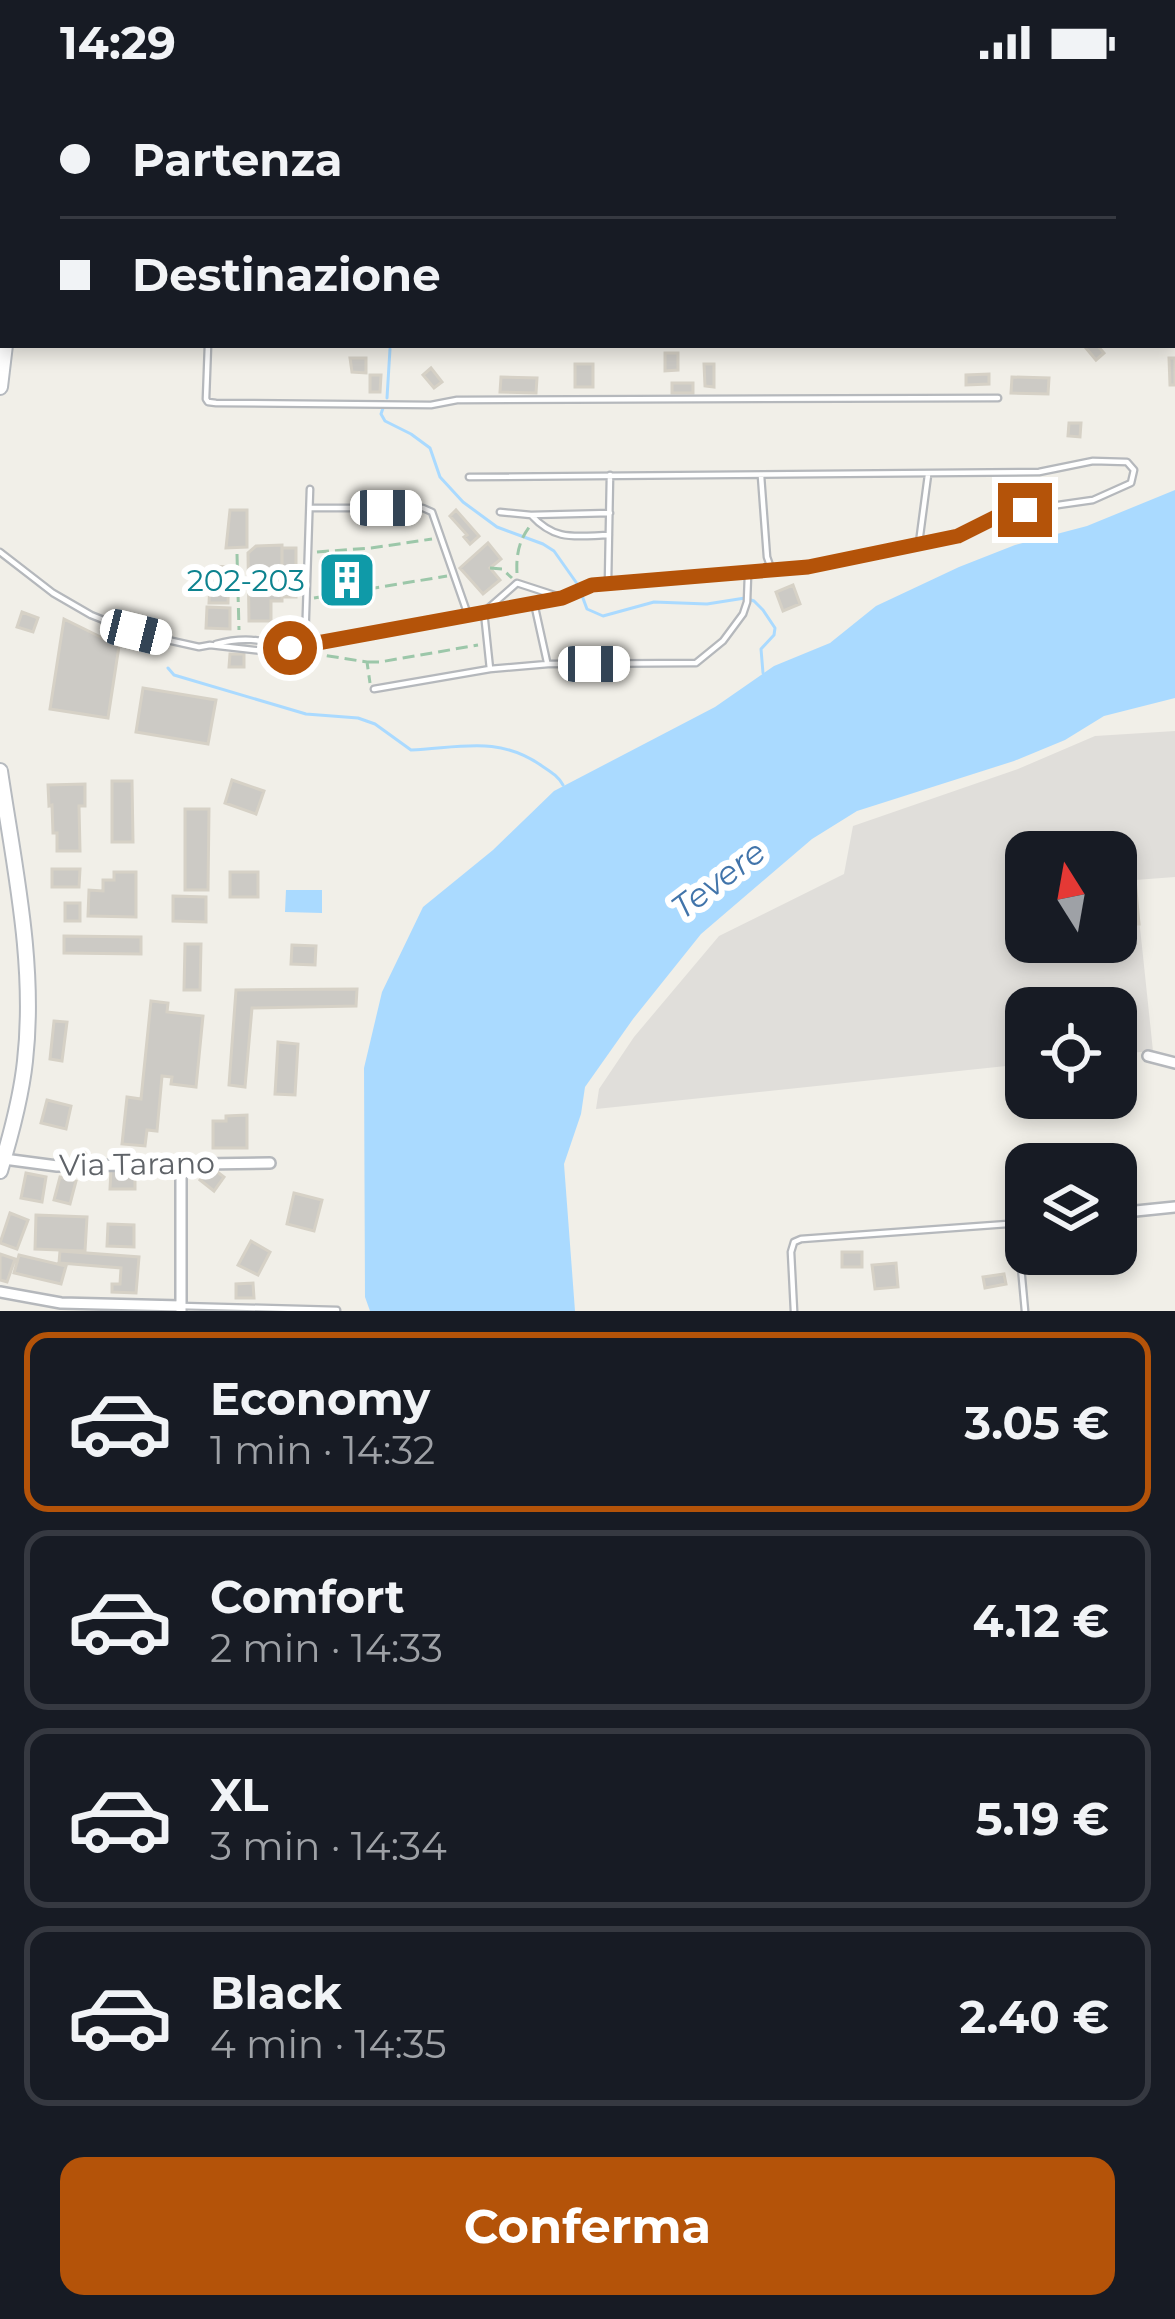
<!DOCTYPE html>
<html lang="it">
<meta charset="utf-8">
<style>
body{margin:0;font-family:Montserrat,sans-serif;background:#242831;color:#f1f3f6;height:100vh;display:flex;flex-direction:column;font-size:45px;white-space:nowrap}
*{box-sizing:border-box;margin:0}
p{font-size:39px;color:#9ea1a6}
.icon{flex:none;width:66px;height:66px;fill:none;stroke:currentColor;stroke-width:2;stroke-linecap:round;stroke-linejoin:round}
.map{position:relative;height:1227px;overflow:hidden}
.sheet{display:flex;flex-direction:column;background:#171b24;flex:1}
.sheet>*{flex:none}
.guide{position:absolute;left:0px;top:0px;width:1176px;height:264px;box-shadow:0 6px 18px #0003;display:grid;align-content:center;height:264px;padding:0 60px;background:#171b24}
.needle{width:78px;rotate:349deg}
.controls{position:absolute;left:1005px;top:747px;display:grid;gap:24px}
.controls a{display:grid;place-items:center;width:132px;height:132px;border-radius:24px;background:#171b24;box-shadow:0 6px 18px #0003;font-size:60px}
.end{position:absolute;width:54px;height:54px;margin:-27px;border:15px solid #b45309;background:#fff;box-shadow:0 0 0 6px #fff}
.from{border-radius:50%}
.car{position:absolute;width:36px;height:72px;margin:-36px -18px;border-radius:15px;box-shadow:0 0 9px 3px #0007;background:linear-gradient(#fff 24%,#345 0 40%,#fff 0 76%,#345 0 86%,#fff 0)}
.guide b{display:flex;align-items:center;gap:42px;height:114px;font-size:45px}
.guide b+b{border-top:3px solid #363941}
.guide i{width:30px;height:30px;background:#f1f3f6}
ul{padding:21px 0 0;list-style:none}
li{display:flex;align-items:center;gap:36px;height:180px;margin:0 24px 18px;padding:0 36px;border:6px solid #363941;border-radius:24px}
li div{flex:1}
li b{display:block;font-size:45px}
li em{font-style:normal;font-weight:700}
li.current{border-color:#b45309}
li>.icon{width:108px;height:108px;stroke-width:1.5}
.cta{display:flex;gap:24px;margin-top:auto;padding:24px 60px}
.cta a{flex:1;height:138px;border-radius:24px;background:#b45309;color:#fff;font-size:48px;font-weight:700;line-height:138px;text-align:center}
.status{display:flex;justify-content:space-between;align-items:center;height:84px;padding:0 60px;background:#171b24;direction:ltr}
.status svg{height:33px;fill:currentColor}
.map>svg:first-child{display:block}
.industrial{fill:#e0deda;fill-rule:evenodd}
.water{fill:#aadaff}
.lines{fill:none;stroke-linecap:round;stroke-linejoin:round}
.stream{stroke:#aadaff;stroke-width:3}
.building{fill:#cccac5;stroke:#d6d1c6;stroke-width:3}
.lane-casing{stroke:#b5b8bc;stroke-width:9}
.street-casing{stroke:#b5b8bc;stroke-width:14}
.secondary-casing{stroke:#b6babf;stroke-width:18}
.path{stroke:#9cc7a9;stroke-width:3;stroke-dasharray:12 6;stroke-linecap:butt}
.lane{stroke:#fff;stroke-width:4.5}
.street{stroke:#fff;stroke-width:9}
.secondary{stroke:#fff;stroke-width:14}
.route{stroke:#b45309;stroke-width:15}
.labels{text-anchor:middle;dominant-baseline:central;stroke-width:12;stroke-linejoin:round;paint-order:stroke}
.culture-label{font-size:30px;fill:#0d838f;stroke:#fff;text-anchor:end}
.street-label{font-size:30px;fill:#5f6368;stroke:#fff}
.water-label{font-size:33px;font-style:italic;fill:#4174aa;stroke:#fff}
</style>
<div class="status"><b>14:29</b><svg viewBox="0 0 49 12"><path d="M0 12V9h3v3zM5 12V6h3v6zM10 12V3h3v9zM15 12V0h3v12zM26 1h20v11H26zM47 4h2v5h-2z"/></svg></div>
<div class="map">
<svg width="1175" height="1227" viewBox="0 0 1175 1227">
<rect width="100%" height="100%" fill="#f1efe8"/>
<path class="industrial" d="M1175,647V793L1135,796L1153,967L1116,970V924H1026V980L596,1025L599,1005L634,953L719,852L844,790L853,742L1018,685L1095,652ZM1026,768H1116V858H1026Z"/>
<path class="water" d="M1175,406V614L1104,632L1065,656L1014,677L857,727L812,755L701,850L633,935L585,1003L581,1030L564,1080L575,1227H370L365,1213L364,984L382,908L423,823L493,766L554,707L715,623L774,582L830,559L876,522L959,483L1015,461L1087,442Z
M286,806H322V829L285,828Z"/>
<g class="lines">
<path class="stream" d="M387,314L390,265
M383,324L381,330L385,337L411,350L430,364L440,393L463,418L497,443L543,460L554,467L578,501
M581,509L587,525L603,532L654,518L707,520L745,514L754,517L763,526L775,544L774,551L761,565L763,589
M168,584L174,591L306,630L358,634L375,640L411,666C460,664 498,651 542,682C551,688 558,692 563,701"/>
</g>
<path class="building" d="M1089,261H1097L1104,269L1096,276L1086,264Z
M665,269H678V286L665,287Z
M350,274H366V289L352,288Z
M1169,274H1175V301H1170Z
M575,280H593V303H575Z
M704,280H714V303L705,302Z
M431,284L442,298L434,304L423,291Z
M989,290V300L966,301V291Z
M370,291H381L380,308H370Z
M501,293L537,294L536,309L500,308Z
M1012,293L1049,294L1048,310L1011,309Z
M672,299H693V309H672Z
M1069,339H1081L1080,353L1068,352Z
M230,426H247V463L226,464Z
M456,426L479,452L470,460L464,453L467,451L450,432Z
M488,459L501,475L490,484L500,496L483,510L460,484Z
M282,461V517H271V537H249L248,469L256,462Z
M282,464H296V513H282Z
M211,482L229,483L228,519H209Z
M793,501L800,520L783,527L776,508Z
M207,523L230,524V545L206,544Z
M22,528L38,534L33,548L17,543Z
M64,535L119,562L108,634L50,625Z
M230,570H244V583H229Z
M143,604L216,616L208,660L136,648Z
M232,696L264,707L256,730L225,719Z
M112,697H132L133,758H112Z
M85,700V722H79L80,767H57V749H53L52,721L49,722L48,701Z
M185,725H209L208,806H185Z
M52,785H80L79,803H52Z
M114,788H136V833L88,832L89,806L103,807V796H114Z
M230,788H258V813H230Z
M1135,795L1139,840H1131L1127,796Z
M173,812L206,813V838L173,837Z
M65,819H80V837H65Z
M64,852L141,853V870L64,869Z
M1116,853H1122L1123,870L1106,872L1104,858H1116Z
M185,860H201L200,906H184Z
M292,861L316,862L315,881L291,880Z
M357,905L356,922L252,924L245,1003L229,1001L236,906Z
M151,917L168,919L167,928L203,932L196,1003L171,1000L172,993L162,992L157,1047L147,1046L145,1062L122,1060L127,1013L141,1015Z
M54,937L67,938L62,977L50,975Z
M1130,956L1131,968L1118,969L1117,957Z
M278,958L298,960L295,1011L275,1010Z
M47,1016L71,1022L66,1045L41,1039Z
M247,1031V1064H213V1037H226V1032Z
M211,1083L224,1093L214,1107L200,1096Z
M111,1085H135V1105H110Z
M26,1089L46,1093L42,1118L21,1114Z
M60,1093L76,1097L70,1120L54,1116Z
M294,1109L322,1116L314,1147L287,1140Z
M10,1129L28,1136L17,1165L0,1159Z
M36,1131L87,1133L85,1167L35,1165Z
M108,1140L134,1141V1163L107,1162Z
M251,1157L270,1168L258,1191L238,1181Z
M60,1167L139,1173L136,1209L112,1208V1200H120L121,1184L59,1179Z
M842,1168H862V1183H842Z
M0,1170L15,1175L7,1198L0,1196Z
M19,1171L66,1182L61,1200L14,1189Z
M896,1179L898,1203L875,1205L872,1181Z
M1004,1190L1006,1200L985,1204L983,1193Z
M253,1199L254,1214H236V1200Z"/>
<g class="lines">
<defs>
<path id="lane" d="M1173,54H1175
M1173,134H1175
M1173,246H1175
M208,261L206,315L208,318L216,319L431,321L457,316L998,314
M761,392L767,473L772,487
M469,393L1039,388L1093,377L1127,378L1134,386L1131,399L1093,416L1016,427L996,433L966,449L919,459
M311,424H423L432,428L468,531
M500,428L531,431C556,458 575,452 609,451
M531,431L610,429
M0,468L53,509L91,531L136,549L199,563L210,561L263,567L290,564L562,513L592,501L808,483L919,459L928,391
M608,499L610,391
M534,519L547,578
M216,560C241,553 261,555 287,563
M305,560L310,405
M490,585L484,528L517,499L557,512
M374,605L490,585L548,580L696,579L723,557L743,530L747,518L748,491
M1017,1139L1025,1227
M181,1222L337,1226
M794,1227L791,1168L794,1158L801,1155L1020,1139"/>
<path id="street" d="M1148,972L1175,979
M4,1075L57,1082L270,1079
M181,1079V1227
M1116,1129L1175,1123
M1020,1139L1026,1138
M0,1208L61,1219L181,1222"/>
<path id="secondary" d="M38,3L39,0
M0,303L5,261
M0,687C14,782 36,880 25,977C21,1015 11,1051 0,1087"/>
</defs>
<use href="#lane" class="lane-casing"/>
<use href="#street" class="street-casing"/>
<use href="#secondary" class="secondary-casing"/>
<path class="path" d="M317,468L371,464L432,455
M237,470L239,546
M490,484L502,485L512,494
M517,489C516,471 519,456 530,442
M314,514L447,492
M309,569L367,578L370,599
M367,578H380L478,561"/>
<use href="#lane" class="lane"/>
<use href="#street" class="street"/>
<use href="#secondary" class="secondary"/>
</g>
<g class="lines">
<path class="route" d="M290,564L562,514L592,501L808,483L958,452L996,433L1025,426"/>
</g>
<defs>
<symbol id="building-square" viewBox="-11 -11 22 22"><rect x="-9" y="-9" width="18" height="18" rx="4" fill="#0f9aa8" stroke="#fff"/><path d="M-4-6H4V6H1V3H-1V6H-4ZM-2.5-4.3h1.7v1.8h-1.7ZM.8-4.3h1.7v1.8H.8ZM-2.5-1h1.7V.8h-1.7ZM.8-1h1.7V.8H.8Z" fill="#fff"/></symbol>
</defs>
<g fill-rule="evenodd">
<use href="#building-square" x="314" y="463" width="66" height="66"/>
</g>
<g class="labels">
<g class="culture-label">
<text x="305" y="496">202-203</text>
</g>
<g class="street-label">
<text transform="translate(137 1080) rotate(-1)">Via Tarano</text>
</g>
<g class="water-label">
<text transform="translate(718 795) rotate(-37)">Tevere</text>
</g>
</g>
</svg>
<div class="controls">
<a><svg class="needle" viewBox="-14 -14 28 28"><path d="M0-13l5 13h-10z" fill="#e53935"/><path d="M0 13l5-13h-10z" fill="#9ea1a6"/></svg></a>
<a><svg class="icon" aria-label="locate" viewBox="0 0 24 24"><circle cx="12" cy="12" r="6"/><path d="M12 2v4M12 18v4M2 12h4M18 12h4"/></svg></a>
<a><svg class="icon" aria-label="layers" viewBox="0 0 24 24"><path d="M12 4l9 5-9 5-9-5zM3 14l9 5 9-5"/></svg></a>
</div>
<i class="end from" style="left:290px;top:564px"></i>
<i class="end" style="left:1025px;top:426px"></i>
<i class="car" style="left:386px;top:424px;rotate:90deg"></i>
<i class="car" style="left:136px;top:548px;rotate:104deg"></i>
<i class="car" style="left:594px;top:580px;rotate:90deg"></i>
<div class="guide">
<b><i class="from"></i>Partenza</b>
<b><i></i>Destinazione</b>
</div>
</div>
<section class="sheet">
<ul>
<li class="current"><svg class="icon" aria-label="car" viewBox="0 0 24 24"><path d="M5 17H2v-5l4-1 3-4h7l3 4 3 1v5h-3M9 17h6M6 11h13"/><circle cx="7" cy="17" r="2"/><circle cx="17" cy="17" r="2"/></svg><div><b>Economy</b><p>1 min · 14:32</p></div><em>3.05 €</em></li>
<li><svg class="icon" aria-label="car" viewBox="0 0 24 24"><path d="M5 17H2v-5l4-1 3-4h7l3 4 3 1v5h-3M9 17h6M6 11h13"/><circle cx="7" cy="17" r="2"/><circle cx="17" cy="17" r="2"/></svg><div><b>Comfort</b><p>2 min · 14:33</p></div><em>4.12 €</em></li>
<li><svg class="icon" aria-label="car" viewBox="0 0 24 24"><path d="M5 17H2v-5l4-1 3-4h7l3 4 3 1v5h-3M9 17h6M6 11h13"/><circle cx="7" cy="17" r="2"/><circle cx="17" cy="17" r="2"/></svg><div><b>XL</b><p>3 min · 14:34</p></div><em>5.19 €</em></li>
<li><svg class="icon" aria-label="car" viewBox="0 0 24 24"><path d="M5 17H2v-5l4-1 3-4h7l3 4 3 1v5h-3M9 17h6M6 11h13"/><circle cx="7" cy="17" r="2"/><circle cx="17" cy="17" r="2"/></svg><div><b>Black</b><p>4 min · 14:35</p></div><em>2.40 €</em></li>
</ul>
<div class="cta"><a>Conferma</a></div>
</section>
